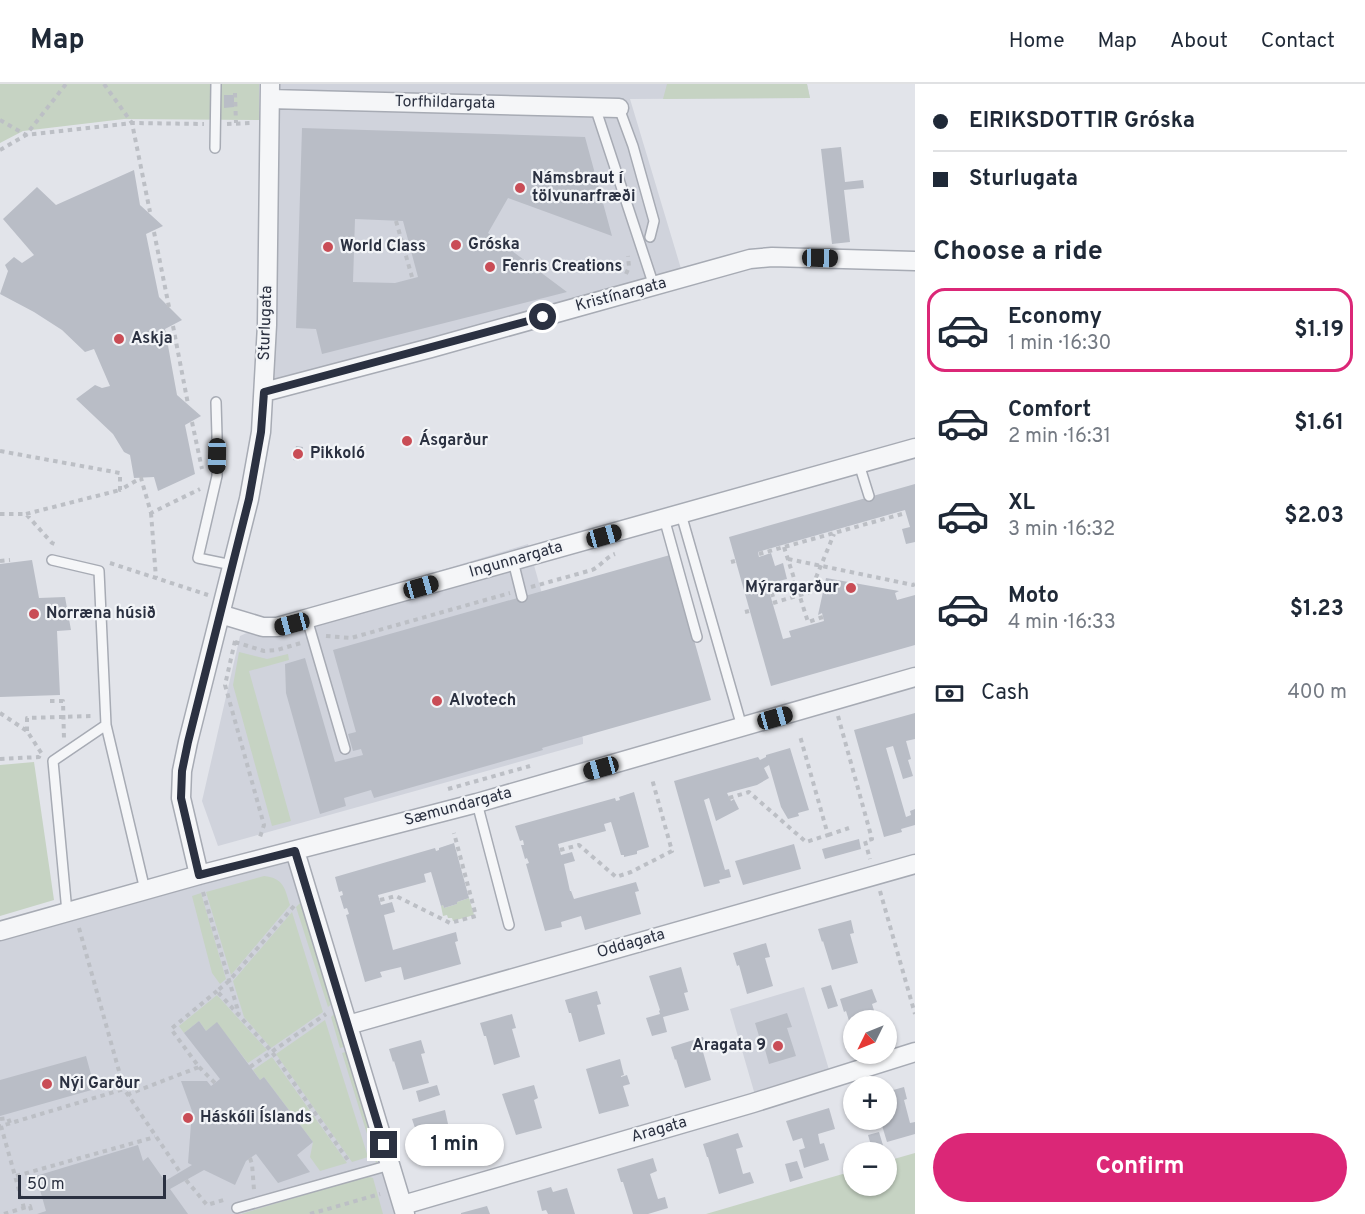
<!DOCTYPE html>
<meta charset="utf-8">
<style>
body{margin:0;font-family:Overpass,sans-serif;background:#f6f6f7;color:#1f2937;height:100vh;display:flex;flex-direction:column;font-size:22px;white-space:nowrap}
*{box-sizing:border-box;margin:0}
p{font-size:20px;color:#747a83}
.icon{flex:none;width:33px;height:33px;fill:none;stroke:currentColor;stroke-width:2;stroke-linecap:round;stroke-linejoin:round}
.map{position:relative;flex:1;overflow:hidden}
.drawer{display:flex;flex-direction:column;background:#fff;width:450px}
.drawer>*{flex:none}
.banner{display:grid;align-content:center;height:132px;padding:0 18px;background:#fff}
.needle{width:39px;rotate:227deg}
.buttons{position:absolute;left:843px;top:926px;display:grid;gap:12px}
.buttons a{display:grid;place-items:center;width:54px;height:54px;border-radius:50%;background:#fff;box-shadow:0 2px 4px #0004;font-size:30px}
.scale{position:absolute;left:18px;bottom:15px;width:148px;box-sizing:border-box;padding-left:6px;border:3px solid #2b3141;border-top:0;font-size:16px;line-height:21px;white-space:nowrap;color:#2b3141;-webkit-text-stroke:4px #f2f4f7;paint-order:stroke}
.end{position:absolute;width:27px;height:27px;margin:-14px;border:8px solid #2b3141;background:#fff;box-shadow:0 0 0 3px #fff}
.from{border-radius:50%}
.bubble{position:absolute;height:42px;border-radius:21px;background:#fff;box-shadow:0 2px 4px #0004;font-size:20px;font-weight:700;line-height:42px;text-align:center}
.car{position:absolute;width:18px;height:36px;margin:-18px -9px;border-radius:8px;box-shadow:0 0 4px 2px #0007;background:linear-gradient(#222 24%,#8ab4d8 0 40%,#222 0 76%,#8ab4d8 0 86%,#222 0)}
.banner b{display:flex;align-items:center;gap:21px;height:57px;font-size:22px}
.banner b+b{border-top:2px solid #e0e1e3}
.banner i{width:15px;height:15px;background:#1f2937}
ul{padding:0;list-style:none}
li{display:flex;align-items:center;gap:18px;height:84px;margin:0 12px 9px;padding:0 6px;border:3px solid transparent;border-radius:18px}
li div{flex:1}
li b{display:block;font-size:22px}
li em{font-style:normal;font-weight:700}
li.current{border-color:#db2777}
li>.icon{width:54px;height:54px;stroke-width:1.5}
h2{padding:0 18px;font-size:27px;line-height:72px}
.pay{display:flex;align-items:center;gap:15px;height:66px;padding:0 18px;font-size:22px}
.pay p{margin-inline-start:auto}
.button{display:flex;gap:12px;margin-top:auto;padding:12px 18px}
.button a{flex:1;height:69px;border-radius:36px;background:#db2777;color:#fff;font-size:24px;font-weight:700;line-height:69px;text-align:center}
header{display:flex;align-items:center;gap:36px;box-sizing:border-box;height:84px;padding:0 30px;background:#fff;border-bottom:2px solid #e0e1e3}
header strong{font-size:28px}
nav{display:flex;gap:33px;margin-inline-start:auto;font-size:21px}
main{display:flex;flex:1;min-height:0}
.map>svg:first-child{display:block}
.built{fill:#d0d3dc}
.green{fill:#c6d3c3}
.building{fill:#b9bdc6;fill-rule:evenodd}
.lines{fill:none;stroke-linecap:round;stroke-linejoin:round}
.service-casing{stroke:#a7abb4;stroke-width:12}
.minor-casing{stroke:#a7abb4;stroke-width:21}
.path{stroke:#bcbfc5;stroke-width:4;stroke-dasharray:4.5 4.5;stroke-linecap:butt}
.service{stroke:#f5f6f8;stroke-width:9}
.minor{stroke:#f5f6f8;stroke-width:18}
.route{stroke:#2b3141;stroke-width:8}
.poi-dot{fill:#c94d56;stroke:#f2f4f7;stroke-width:2}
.labels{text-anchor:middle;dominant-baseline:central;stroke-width:4.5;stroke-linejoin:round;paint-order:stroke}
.street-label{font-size:16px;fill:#2b3141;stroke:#f2f4f7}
.poi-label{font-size:16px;font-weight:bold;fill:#2b3141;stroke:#f2f4f7;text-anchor:start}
</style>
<header>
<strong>Map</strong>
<nav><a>Home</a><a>Map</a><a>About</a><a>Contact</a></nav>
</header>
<main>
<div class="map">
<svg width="915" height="1130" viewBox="0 0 915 1130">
<rect width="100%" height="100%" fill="#e2e4ea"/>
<path class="built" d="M275,0H807L810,14L630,15L682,188L269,297Z
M528,460L583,655V660L218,762L202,717L240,552L278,535Z
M295,767L404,1130H0V848Z
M804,903L830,989L755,1011L730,925Z"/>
<path class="green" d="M0,0H259V36L124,35L23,47L0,59Z
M667,0H807L810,14L663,15Z
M239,568L267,575L288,570L289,576L249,587L291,737L272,742L233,601Z
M34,678L54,816L0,832V681Z
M264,792C284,794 285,805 290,821L231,891L206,808Z
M201,809L226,895L220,900L212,889L192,812Z
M469,814L474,831L453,837L452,834H448L447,831L443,832L441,822L443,821L444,824L457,820V818Z
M302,817L333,919L328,923L296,823Z
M292,828L323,928L271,964L244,933L233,897Z
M217,911L267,966L248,979L217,939L206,947L199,937L184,949L179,942Z
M336,928L347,962L340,964L331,933Z
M325,936L368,1073L352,1078L276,970Z
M348,967L381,1073L379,1076L376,1079L342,969Z
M272,973L347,1079L320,1087L310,1073L313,1058L264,993L260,996L253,986Z
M915,1069V1130H706L853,1087L854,1101H886L887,1077Z
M366,1092L373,1094L383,1130H241Z"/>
<path class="building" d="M224,11H234V23L224,24Z
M302,44L585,53L612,152L508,114L488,149L567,208L322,270L316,245L296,244ZM355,135L403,137L418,193L395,199L353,198Z
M841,63L845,98L863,96L864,104L844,106L850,158L832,160L821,65Z
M134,86L140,121L163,142L146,150L159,213L182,236L165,245L177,311L201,332L185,341L195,390L158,407L154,393L134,394L130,371L124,368L113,350L76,315L95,301L102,304L110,302L94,265L85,268L62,246L34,228L0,210L8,187L5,181L14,173L22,179L34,171L3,135L37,103L56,121Z
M296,362L303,363L300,377L293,376Z
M915,400V458L906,460L902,445L910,443L905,426L758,468L759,473L771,469L775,482L783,479L787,495L767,500L783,555L791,553L789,547L824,537L822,529L818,531L826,494L899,507L895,509L897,516L915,511V561L771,602L729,453Z
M670,471L711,616L542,664L543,666L374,714L371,706L344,714L346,722L320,730L286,609L285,580L305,574L335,678L363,671L361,665L353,667L348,650L356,648L333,566Z
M32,476L39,514L65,513L71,546L57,547L60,611L0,613V480Z
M915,629V655L906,657L911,675L908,676L913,692L903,695L893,662L886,664L906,733L911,731L910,727L915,725V741L901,745L902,748L884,753L854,646Z
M790,664L809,726L798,729L799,732L788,735L781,723L769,681L764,684L769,694L757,701L727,709L731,717L734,715L739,725L716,737L709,714L704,716L725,786L729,785L731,793L719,796L720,799L704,803L674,697L758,673L760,676L766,673V671Z
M634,708L649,763L637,767V770L624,773V771H621L611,738L604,740L606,747L558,760L561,771L572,768L575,777L564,780L570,807H571L574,815L636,798L639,807L635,808L641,830L585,846L581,832L561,838L562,843L545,847L526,780L529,779L527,774L525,775L521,761H524L523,756L520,757L515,742L615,714L616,717L620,716L619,713Z
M859,755L861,765L825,775L822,765Z
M454,759L469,814L457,818V820L444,824L443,821L441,822L431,788L424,790L426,798L378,811L381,821L392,818L395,828L384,831L393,866L456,848L458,857L455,858L461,880L404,896L401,883L380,888L382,893L365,898L346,831L349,830L347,824L344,825L340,812L343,811L342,807L339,808L335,793L435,764L436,767L439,766V764Z
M794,760L801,785L743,801L735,777Z
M851,836L854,849L850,850L858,879L832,886L823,857L822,858L818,845Z
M766,859L770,873L765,874L773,902L747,910L739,881L737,882L733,869Z
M681,883L688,908L684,909L689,926L663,933L667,948L652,952L646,934L660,930L659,927L660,926L649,892Z
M831,901L838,922L828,925L821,904Z
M872,905L877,918L872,920L877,936H854L853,950L846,927L844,928L840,915Z
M597,907L601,920L597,921L605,950L579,958L571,929H569L565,916Z
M787,929L792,943L787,944L796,972L769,980L761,951L759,952L755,939Z
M512,930L516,944L512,945L520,973L494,981L486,952H484L480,939Z
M199,937L206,947L217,938L260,996L264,993L313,1058L297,1071L310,1088L278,1099L256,1070L246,1077L235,1101L204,1086L170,1105L188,1130H37L46,1127L36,1092L138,1061L143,1077L148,1073L165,1097L192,1081L188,1079L192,1027L181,997H207L211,1002L220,995L184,949Z
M703,953L707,967L703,968L711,996L685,1004L676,975L675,976L671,963Z
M421,956L425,969L421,970L429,999L403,1006L394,977L393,978L389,965Z
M86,972L95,1005L0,1032V996Z
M620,975L624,991L621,992V993L627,991L630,1000L623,1002L629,1022L599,1030L586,985Z
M437,1001L440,1011L419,1018L416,1007Z
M534,1001L538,1014L534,1016L542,1044L516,1051L502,1010Z
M904,1003L907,1015L904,1016L910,1039L915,1038V1050L887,1058L880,1035H886V1008Z
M829,1024L835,1045L818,1050L820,1060L824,1059L829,1076L804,1084L799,1066L805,1064L802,1054L793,1057L786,1037Z
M445,1026L448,1040L444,1041L452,1069L426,1077L412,1035Z
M879,1048L885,1068H873L868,1051Z
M738,1049L743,1063L736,1065L743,1090L750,1088L754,1099L719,1110L708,1073H707L703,1060Z
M653,1074L657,1087L650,1090L658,1115L665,1113L668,1124L648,1130H633L623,1098H621L617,1085Z
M797,1077L803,1094L790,1098L785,1080Z
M551,1103L553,1108L567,1104L575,1130H548L546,1126L542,1127L537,1107Z
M487,1122L490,1130H461V1129Z"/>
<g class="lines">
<defs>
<path id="service" d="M595,23L654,202
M619,24L633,62L654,137L650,153
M215,64L216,0
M216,318L217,352V392L198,474L232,481
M859,380L869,412
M681,430L742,643
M664,434L697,553
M52,476L99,487L106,641
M513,477L522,513
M307,535L345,665
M477,719L509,841
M67,828L53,677L106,641L145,806
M237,1124L390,1081"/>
<path id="minor" d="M270,15L619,24
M264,308L431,264L750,175L772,173L915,177
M220,530L263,543H277L915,364
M295,767L405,1130
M199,791L181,714L182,687L188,658L249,415L261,348L267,241L270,0
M0,847L199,791L477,719L915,593
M348,941L915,780
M403,1121L753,1019L915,968"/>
</defs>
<use href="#service" class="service-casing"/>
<use href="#minor" class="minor-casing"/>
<path class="path" d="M104,0L132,39L150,128
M235,9L236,39
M0,36L26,51L132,39L204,40
M227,40L252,39
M0,66L26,51L66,0
M396,137L412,193
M154,148L169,223
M626,190L629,183L628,172
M173,242L188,320
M192,338L202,385
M0,367L120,389V406L141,394L151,429L200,405
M151,429L156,494
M0,430H26L52,459L57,461
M26,430L120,406
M784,463L808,538L823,533
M759,470L902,430
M788,475L913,501L915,500
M0,477L10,476
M731,478L735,477
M110,479L208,511
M769,500L775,519
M784,501L795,498
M531,503L592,486C601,482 606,473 615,470
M773,519L810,508L834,450
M745,528L749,527
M326,552L351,554L510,509
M235,557L225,601L264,741L260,753L261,756
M235,558L264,567L277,566L301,559
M50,617H63L64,655
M0,629L27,647L40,667L42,670
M838,632L872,755L865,757L870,775
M27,647V634L93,632
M0,675L39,673L40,671
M448,705L530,682
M729,714L749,708L806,758L828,751L800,652
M828,751L849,744
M560,766L579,761L616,793L631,788L672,767L652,695
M880,807L915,930
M203,808L239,930
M380,816L396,812L450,839L476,832L454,749
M294,822L229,897L217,907L272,968L350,1079
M79,844L124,1005L180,1088
M199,983L215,999
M250,983L326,930
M128,1012L129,1010L199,983L171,945L217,907
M0,1035L8,1034L10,1039
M250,1074L252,1080L254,1106
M16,1092L155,1053
M186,1096L207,1121L227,1115
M24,1124L1,1042L124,1005
M4,1130L30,1122L32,1130
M310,1130L380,1110"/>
<use href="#service" class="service"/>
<use href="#minor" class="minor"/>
</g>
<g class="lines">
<path class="route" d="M384,1061L295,767L199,791L181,714L182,687L188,658L249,415L261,348L264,308L543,233"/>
</g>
<g class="poi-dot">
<circle cx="520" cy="104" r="6"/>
<circle cx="456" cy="161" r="6"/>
<circle cx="328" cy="163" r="6"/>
<circle cx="490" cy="183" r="6"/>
<circle cx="119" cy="255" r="6"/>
<circle cx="407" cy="357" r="6"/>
<circle cx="298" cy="370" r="6"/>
<circle cx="851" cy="504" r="6"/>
<circle cx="34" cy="530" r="6"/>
<circle cx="437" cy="617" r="6"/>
<circle cx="778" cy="962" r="6"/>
<circle cx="47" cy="1000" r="6"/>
<circle cx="188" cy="1034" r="6"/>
</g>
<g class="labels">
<g class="street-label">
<text transform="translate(445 19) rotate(1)">Torfhildargata</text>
<text transform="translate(621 211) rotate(-15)">Kristínargata</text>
<text transform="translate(266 239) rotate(-88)">Sturlugata</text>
<text transform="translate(516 476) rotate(-16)">Ingunnargata</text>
<text transform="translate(458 723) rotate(-15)">Sæmundargata</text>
<text transform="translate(631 860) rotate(-16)">Oddagata</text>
<text transform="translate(659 1046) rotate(-16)">Aragata</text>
</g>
<g class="poi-label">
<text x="532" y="95">Námsbraut í<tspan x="532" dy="18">tölvunarfræði</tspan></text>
<text x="468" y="161">Gróska</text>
<text x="340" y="163">World Class</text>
<text x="502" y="183">Fenris Creations</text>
<text x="131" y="255">Askja</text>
<text x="419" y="357">Ásgarður</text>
<text x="310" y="370">Pikkoló</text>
<text x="839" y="504" text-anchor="end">Mýrargarður</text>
<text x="46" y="530">Norræna húsið</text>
<text x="449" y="617">Alvotech</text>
<text x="766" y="962" text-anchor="end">Aragata 9</text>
<text x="59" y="1000">Nýi Garður</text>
<text x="200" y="1034">Háskóli Íslands</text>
</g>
</g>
</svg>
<div class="buttons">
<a><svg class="needle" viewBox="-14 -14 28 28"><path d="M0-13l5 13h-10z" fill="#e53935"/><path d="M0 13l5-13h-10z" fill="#747a83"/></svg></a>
<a>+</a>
<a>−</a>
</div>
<div class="scale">50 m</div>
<i class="end from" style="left:543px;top:233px"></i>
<i class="end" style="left:384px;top:1061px"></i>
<div class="bubble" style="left:405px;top:1040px;width:99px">1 min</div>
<i class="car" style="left:820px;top:174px;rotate:91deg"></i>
<i class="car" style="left:217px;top:372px;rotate:181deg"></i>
<i class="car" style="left:604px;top:452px;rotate:74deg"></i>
<i class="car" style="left:421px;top:503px;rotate:74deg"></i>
<i class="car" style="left:292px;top:540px;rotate:255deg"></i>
<i class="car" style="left:775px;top:634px;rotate:74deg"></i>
<i class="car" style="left:601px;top:684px;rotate:254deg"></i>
</div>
<section class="drawer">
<div class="banner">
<b><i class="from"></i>EIRIKSDOTTIR Gróska</b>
<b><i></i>Sturlugata</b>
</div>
<h2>Choose a ride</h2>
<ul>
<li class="current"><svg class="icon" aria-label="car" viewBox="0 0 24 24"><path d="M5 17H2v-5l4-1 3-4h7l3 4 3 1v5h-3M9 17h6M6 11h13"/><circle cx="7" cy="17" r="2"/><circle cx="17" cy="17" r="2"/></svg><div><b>Economy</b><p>1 min · 16:30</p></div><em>$1.19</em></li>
<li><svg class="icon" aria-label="car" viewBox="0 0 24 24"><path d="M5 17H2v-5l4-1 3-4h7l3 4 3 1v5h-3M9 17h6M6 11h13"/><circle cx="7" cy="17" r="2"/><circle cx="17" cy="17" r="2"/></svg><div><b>Comfort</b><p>2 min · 16:31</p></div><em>$1.61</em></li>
<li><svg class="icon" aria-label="car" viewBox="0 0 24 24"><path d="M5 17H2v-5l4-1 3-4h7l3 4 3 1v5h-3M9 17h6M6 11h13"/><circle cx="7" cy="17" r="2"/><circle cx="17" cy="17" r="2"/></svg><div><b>XL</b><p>3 min · 16:32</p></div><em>$2.03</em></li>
<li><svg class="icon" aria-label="car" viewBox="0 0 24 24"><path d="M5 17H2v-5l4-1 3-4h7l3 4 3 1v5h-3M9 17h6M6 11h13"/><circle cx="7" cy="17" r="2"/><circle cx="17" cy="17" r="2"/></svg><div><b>Moto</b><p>4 min · 16:33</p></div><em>$1.23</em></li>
</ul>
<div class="pay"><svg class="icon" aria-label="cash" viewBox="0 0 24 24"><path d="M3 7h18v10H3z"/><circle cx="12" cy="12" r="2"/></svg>Cash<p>400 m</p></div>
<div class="button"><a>Confirm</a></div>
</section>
</main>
